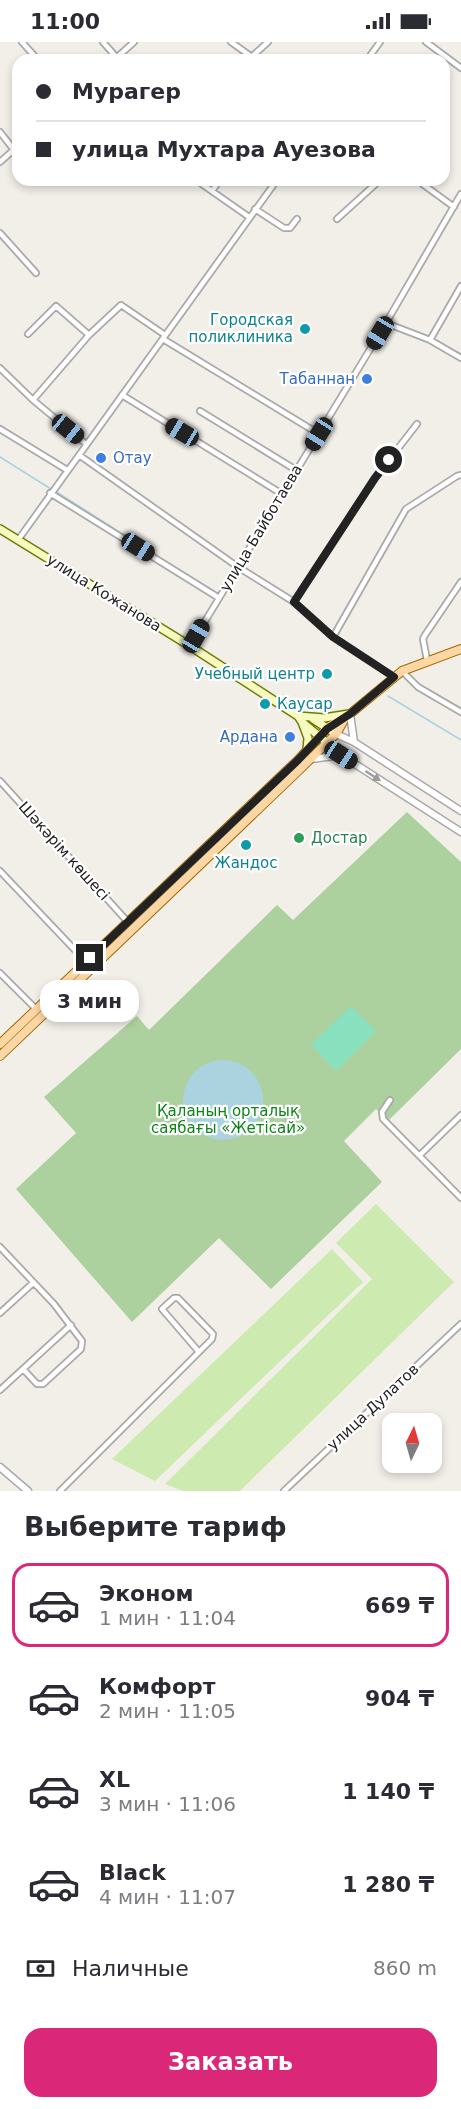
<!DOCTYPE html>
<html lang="ru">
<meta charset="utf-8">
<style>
body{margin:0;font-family:"DejaVu Sans",sans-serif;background:#f2f2f3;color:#2b2b33;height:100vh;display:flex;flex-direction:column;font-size:22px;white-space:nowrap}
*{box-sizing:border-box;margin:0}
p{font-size:20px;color:#7c7c81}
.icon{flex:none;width:33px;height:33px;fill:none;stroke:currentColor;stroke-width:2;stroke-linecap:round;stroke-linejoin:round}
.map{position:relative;height:1449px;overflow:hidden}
.sheet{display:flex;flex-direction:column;background:#fff;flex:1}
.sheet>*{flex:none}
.guide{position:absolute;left:12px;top:12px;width:438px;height:132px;border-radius:18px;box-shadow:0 3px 9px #0003;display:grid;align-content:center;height:132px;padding:0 24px;background:#fff}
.needle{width:39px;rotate:5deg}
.buttons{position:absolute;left:382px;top:1371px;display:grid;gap:12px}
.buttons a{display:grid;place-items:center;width:60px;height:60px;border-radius:12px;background:#fff;box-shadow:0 3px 9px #0003;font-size:30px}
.end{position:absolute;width:27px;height:27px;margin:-14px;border:8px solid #222;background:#fff;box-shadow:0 0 0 3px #fff}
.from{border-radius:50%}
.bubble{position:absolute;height:42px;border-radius:18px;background:#fff;box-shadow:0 3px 9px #0003;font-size:20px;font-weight:800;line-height:42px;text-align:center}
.car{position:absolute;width:18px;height:36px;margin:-18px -9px;border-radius:8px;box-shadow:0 0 4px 2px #0007;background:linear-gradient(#222 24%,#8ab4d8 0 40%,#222 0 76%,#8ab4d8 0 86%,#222 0)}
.guide b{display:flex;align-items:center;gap:21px;height:57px;font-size:22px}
.guide b+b{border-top:2px solid #e1e1e2}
.guide i{width:15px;height:15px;background:#2b2b33}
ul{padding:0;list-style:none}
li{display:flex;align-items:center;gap:18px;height:84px;margin:0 12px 9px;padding:0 12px;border:3px solid transparent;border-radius:18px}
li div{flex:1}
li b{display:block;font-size:22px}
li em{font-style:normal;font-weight:800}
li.selected{border-color:#db2777}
li>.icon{width:54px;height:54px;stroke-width:1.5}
h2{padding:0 24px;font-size:27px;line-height:72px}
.pay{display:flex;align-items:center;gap:15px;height:66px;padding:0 24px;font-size:22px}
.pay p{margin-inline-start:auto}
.action{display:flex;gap:12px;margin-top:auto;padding:12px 24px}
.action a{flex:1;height:69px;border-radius:18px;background:#db2777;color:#fff;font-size:24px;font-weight:800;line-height:69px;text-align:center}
.status{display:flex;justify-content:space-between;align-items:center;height:42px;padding:0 30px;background:#fff;direction:ltr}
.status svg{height:16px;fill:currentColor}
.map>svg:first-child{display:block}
.grass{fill:#cdebb0}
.forest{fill:#add19e}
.pitch{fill:#88e0be}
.water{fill:#aad3df}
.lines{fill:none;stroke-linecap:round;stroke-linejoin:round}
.stream{stroke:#aad3df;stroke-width:1.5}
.minor-casing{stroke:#a9a9a9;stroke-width:8}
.tertiary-casing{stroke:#a9a9a9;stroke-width:9}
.secondary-casing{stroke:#707d05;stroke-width:10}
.primary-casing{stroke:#a06b00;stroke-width:10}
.minor{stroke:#fff;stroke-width:4.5}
.tertiary{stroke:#fff;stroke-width:6}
.secondary{stroke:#f7fabf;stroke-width:7}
.primary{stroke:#fcd6a4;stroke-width:8}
.oneway{fill:#9c9c9c}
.route{stroke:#222;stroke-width:8}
.culture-dot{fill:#0f9aa8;stroke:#fff;stroke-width:2}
.shop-dot{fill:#3f7fe0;stroke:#fff;stroke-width:2}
.leisure-dot{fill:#2e9e5b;stroke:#fff;stroke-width:2}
.labels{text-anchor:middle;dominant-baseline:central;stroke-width:4.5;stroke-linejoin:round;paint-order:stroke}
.culture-label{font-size:15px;fill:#0d838f;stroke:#fff;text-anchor:end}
.shop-label{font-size:15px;fill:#366cbe;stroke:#fff;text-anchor:end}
.street-label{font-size:15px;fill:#222;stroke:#fff}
.leisure-label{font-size:15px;fill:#27864d;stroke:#fff;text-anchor:start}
.park-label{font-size:15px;fill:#0c8416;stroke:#fff}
</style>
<div class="status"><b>11:00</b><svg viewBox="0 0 49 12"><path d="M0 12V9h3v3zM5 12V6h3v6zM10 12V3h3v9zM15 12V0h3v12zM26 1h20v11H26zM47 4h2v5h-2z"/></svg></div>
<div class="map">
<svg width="461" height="1449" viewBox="0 0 461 1449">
<rect width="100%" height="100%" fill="#f2efe9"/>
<path class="grass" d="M376,1162L454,1240L240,1449H183L165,1442L372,1237L336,1201Z
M332,1207L363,1240L155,1439L112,1417Z"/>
<path class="forest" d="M407,770L461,820V1007L389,1078L376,1067L344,1099L382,1140L271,1247L219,1196L132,1280L16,1147L76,1091L44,1055L137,974L149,988L277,863L293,878Z"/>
<path class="pitch" d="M351,964L376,989L336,1029L311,1002Z"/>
<path class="water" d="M183 1058a40 40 0 1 1 80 0a40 40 0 1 1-80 0Z"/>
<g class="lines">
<path class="stream" d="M0,415L51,447
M55,449L214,550
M388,654L461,698"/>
<defs>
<path id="minor" d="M22,0L38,18
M103,0L117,16
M231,0L256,18
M426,0L461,26
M114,18L134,0
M248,18L268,0
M367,18L380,0
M0,90L14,108
M0,120L18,104
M196,138L249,175
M417,138L454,165
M212,149L220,138
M255,167L284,186H290L297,177
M337,177L380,138
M0,191L36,231
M386,281L430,298L461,316
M28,292L56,264L89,293
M163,297L319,392
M430,298L461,244
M0,326L33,358L86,402
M122,353L282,452
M33,358L89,293L121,263L165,293
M200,369L296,428
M0,387L67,428
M79,413L238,525L294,560L333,595L394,635
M50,451L219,556
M18,498L277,138
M294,560L375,436L417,382
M333,595L406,467L457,434L461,433
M190,604L386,281L461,152
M427,618L423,597L425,593L461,540
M402,629L418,645L461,670
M0,739L127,879
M0,829L91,925
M0,931L36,967
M390,1058L382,1070L383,1077L461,1156
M420,1113L461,1073
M0,1205L54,1262L82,1299L81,1307L43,1342H37L23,1327
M0,1271L33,1241
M0,1348L71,1283
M60,1449L199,1310L162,1267L174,1256H178L213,1292L212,1297L199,1310
M284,1449L461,1282"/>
<path id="tertiary" d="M350,672L354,700
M336,692L354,700L461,769
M326,700L341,713L461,790
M311,717L341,713
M0,1425L28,1449"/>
<path id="secondary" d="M0,487L190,604L298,674L302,680L326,700
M298,674L324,676L349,672
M313,677L336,692
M302,680L308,696L307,708"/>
<path id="primary" d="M0,1002L298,718L327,686L350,672L402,629L461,607
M0,1014L296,731L336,692L344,678"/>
</defs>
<use href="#minor" class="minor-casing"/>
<use href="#tertiary" class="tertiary-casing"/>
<use href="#secondary" class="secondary-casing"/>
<use href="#primary" class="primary-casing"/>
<use href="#minor" class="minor"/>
<use href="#tertiary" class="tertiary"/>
<use href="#secondary" class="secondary"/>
<use href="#primary" class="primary"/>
</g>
<defs><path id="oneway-solid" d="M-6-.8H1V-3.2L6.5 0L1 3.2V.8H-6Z" transform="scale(1.5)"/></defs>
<use class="oneway" href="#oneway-solid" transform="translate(373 734) rotate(33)"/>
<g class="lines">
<path class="route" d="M90,916L298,718L327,687L350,672L394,635L333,595L294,560L375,436L389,418"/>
</g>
<g class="culture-dot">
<circle cx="305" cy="287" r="6"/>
<circle cx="327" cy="632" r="6"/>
<circle cx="265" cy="662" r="6"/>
<circle cx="246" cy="803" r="6"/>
</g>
<g class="shop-dot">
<circle cx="367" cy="337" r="6"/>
<circle cx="101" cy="416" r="6"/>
<circle cx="290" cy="695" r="6"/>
</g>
<circle class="leisure-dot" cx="299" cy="796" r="6"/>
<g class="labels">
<g class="culture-label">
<text x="293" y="278">Городская<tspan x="293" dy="17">поликлиника</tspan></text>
<text x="315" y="632">Учебный центр</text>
<text x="277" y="662" text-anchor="start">Каусар</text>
<text x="246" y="821" text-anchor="middle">Жандос</text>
</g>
<g class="shop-label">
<text x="355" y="337">Табаннан</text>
<text x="113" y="416" text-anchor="start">Отау</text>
<text x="278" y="695">Ардана</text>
</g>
<g class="street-label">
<text transform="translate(261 486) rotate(-59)">улица Байботаева</text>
<text transform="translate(104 551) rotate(32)">улица Кожанова</text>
<text transform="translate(64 809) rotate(48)">Шәкәрім көшесі</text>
<text transform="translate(373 1365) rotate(-43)">улица Дулатов</text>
</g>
<g class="leisure-label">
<text x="311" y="796">Достар</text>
</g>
<g class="park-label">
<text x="228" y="1069">Қаланың орталық<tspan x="228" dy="17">саябағы «Жетісай»</tspan></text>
</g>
</g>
</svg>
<div class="buttons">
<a><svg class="needle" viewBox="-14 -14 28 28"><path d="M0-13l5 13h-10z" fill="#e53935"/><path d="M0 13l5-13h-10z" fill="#7c7c81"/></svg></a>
</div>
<i class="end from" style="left:389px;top:418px"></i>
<i class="end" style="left:90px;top:916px"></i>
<div class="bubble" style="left:40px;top:938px;width:99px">3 мин</div>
<i class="car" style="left:380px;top:291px;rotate:211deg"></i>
<i class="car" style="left:68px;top:387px;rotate:129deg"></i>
<i class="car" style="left:182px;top:390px;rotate:301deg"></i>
<i class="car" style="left:319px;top:392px;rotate:212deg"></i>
<i class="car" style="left:138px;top:505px;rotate:122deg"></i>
<i class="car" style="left:196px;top:594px;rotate:30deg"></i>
<i class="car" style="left:341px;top:713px;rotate:123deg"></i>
<div class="guide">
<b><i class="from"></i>Мурагер</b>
<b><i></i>улица Мухтара Ауезова</b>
</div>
</div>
<section class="sheet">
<h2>Выберите тариф</h2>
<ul>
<li class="selected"><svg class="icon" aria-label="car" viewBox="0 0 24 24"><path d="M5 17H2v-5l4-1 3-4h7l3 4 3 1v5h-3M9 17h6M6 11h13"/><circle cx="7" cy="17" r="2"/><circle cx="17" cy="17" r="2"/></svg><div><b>Эконом</b><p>1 мин · 11:04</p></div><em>669 ₸</em></li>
<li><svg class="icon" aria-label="car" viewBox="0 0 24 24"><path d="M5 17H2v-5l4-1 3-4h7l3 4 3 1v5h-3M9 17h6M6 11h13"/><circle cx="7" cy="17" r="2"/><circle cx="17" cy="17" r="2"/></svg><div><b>Комфорт</b><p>2 мин · 11:05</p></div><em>904 ₸</em></li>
<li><svg class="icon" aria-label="car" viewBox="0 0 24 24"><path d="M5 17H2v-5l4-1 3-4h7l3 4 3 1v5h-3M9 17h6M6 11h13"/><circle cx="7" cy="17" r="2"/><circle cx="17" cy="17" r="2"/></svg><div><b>XL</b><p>3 мин · 11:06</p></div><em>1 140 ₸</em></li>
<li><svg class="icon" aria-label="car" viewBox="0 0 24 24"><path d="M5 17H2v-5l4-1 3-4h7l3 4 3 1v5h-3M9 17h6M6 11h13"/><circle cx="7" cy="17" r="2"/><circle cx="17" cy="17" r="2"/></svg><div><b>Black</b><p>4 мин · 11:07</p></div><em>1 280 ₸</em></li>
</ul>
<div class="pay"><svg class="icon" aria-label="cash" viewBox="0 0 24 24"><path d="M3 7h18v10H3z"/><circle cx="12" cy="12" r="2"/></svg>Наличные<p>860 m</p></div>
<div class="action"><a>Заказать</a></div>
</section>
